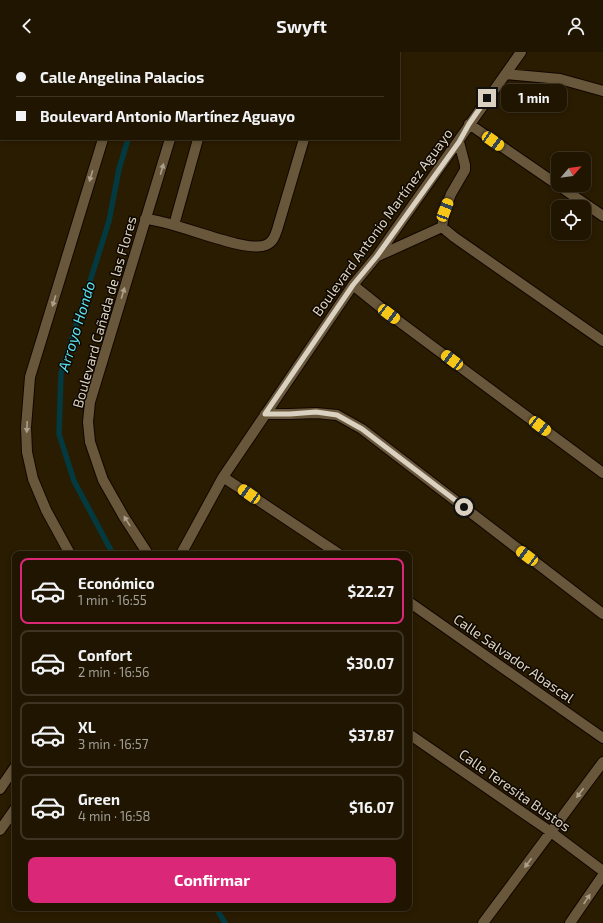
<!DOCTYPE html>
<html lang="es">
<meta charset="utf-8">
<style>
body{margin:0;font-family:"Exo 2",sans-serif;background:#2d2210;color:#f1f3f6;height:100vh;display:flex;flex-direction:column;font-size:15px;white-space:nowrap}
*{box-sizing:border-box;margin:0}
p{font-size:13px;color:#a29f99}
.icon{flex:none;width:22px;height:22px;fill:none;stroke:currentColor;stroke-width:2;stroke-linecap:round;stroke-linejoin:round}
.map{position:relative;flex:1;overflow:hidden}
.panel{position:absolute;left:12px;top:499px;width:400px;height:360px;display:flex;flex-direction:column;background:#201501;border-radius:8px;box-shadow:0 2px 6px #0003,0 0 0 1px #3d3423}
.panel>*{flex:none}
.banner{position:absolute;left:0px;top:0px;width:400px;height:88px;box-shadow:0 2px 6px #0003,0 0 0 1px #3d3423;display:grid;align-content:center;height:88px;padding:0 16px;background:#201501}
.needle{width:26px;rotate:62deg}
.controls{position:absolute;left:551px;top:100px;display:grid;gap:8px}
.controls a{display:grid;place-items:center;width:40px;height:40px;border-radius:8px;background:#201501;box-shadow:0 2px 6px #0003,0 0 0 1px #3d3423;font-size:20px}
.end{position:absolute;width:18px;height:18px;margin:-9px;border:5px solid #dad1c1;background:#111;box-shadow:0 0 0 2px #111}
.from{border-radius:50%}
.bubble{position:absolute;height:28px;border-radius:8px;background:#201501;box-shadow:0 2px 6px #0003,0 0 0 1px #3d3423;font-size:13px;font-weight:700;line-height:28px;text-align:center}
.car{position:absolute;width:12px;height:24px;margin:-12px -6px;border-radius:5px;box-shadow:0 0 3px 1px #0007;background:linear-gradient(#f5c518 24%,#345 0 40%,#f5c518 0 76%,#345 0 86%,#f5c518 0)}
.banner b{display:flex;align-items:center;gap:14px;height:38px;font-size:15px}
.banner b+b{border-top:1px solid #3d3423}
.banner i{width:10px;height:10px;background:#f1f3f6}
ul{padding:7px 0 0;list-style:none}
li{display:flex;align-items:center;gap:12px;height:66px;margin:0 8px 6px;padding:0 8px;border:2px solid #3d3423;border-radius:8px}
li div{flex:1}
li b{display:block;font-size:15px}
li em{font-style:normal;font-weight:700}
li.active{border-color:#db2777}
li>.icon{width:36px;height:36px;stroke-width:1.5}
.cta{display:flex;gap:8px;margin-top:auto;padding:8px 16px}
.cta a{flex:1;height:46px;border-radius:8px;background:#db2777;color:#fff;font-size:16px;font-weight:700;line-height:46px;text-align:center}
header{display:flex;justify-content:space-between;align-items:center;height:52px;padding:0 16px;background:#201501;font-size:18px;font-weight:700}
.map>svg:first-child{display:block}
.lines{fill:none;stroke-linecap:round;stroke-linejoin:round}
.stream{stroke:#033a40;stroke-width:5.5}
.minor-casing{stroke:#120600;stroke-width:12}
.minor{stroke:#68573a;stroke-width:10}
.oneway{fill:#aca08b}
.route{stroke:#dad1c1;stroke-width:5}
.labels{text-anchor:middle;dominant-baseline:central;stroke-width:3;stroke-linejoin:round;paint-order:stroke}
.street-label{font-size:14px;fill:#dad1c1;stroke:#0e0801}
.water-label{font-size:15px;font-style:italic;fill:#59e1f2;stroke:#0e0801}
</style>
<header><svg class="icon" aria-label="back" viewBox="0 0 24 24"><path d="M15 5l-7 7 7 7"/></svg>Swyft<svg class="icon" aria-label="person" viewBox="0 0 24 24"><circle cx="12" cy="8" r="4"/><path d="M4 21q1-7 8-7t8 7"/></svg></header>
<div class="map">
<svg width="603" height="871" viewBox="0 0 603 871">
<rect width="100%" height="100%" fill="#2a1c01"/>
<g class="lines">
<path class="stream" d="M154,1V0
M113,502L74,429L59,382L61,321L109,169L119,117L128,87
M216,856L225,871"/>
<defs>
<path id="minor" d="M279,0L282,1
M129,1V0
M195,1V0
M223,1V0
M506,22L560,27L603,39
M469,72L603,164
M145,167C173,168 245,202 266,193C273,190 275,184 277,178L304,87
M174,173L198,87
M442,175L445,158L451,142L465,118V113L459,90
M378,204L442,175L454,185L603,289
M353,233L389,262L603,421
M265,362H290L316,361L337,363L362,377L603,562
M223,425L339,502
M70,502L46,458L33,427L27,400L26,375L30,325L103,87
M148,502L124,465L103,428L90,390L88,370L90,350L170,87
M181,502L223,425L353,233L377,204L521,0
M409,550L603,686
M409,682L551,780L603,819
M0,737L15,715
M0,778L15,757
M483,871L603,710
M570,871L603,823"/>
</defs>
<use href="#minor" class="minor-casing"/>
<use href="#minor" class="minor"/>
</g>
<defs><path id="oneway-solid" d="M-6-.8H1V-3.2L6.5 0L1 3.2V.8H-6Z"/></defs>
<g class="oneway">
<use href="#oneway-solid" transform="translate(162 117) rotate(-74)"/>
<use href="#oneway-solid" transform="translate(91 124) rotate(107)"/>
<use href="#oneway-solid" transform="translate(123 241) rotate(-73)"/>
<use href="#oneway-solid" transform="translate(54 249) rotate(107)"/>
<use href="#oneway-solid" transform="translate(27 375) rotate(92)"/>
<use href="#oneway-solid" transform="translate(127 469) rotate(-122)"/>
<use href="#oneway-solid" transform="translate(580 741) rotate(127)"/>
<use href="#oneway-solid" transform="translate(528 811) rotate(127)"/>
<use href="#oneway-solid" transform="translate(587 847) rotate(-56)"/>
</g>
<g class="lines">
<path class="route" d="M464,455L362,377L337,363L316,360L290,362H265L353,233L377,204L459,90L469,72L487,46"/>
</g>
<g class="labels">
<g class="street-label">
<text transform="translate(382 170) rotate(-54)">Boulevard Antonio Martínez Aguayo</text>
<text transform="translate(104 260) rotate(-74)">Boulevard Cañada de las Flores</text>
<text transform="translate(514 606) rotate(35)">Calle Salvador Abascal</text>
<text transform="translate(515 738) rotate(35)">Calle Teresita Bustos</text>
</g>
<g class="water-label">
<text transform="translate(76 274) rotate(-73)">Arroyo Hondo</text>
</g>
</g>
</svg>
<div class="controls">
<a><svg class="needle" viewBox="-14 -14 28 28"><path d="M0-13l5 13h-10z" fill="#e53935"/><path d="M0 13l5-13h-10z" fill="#a29f99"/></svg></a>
<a><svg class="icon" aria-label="locate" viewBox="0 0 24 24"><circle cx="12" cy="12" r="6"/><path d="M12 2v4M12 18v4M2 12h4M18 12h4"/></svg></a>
</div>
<i class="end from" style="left:464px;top:455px"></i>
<i class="end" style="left:487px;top:46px"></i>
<div class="bubble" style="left:501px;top:32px;width:66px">1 min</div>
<i class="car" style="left:493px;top:89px;rotate:125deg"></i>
<i class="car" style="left:445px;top:158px;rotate:21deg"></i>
<i class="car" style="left:389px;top:262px;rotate:127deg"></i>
<i class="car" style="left:452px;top:308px;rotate:307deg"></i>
<i class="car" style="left:540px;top:374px;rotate:127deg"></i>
<i class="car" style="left:249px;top:442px;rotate:304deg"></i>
<i class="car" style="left:527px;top:504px;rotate:307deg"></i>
<div class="banner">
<b><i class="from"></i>Calle Angelina Palacios</b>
<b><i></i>Boulevard Antonio Martínez Aguayo</b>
</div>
<section class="panel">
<ul>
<li class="active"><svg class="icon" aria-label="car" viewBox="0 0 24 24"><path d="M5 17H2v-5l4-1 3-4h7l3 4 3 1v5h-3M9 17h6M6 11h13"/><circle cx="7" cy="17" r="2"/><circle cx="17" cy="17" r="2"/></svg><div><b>Económico</b><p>1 min · 16:55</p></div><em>$22.27</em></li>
<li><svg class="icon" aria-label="car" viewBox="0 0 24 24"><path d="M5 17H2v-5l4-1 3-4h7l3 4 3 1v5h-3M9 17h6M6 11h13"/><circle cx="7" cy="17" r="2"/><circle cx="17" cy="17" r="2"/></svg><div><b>Confort</b><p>2 min · 16:56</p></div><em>$30.07</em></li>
<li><svg class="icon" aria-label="car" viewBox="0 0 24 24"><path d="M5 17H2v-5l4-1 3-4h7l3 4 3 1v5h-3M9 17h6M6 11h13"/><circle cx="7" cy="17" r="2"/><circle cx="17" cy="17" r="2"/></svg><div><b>XL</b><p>3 min · 16:57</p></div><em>$37.87</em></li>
<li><svg class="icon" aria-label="car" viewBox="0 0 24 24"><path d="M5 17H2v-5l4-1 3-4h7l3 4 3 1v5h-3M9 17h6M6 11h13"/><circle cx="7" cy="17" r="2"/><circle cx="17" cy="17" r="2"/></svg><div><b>Green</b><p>4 min · 16:58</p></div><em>$16.07</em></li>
</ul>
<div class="cta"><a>Confirmar</a></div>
</section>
</div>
